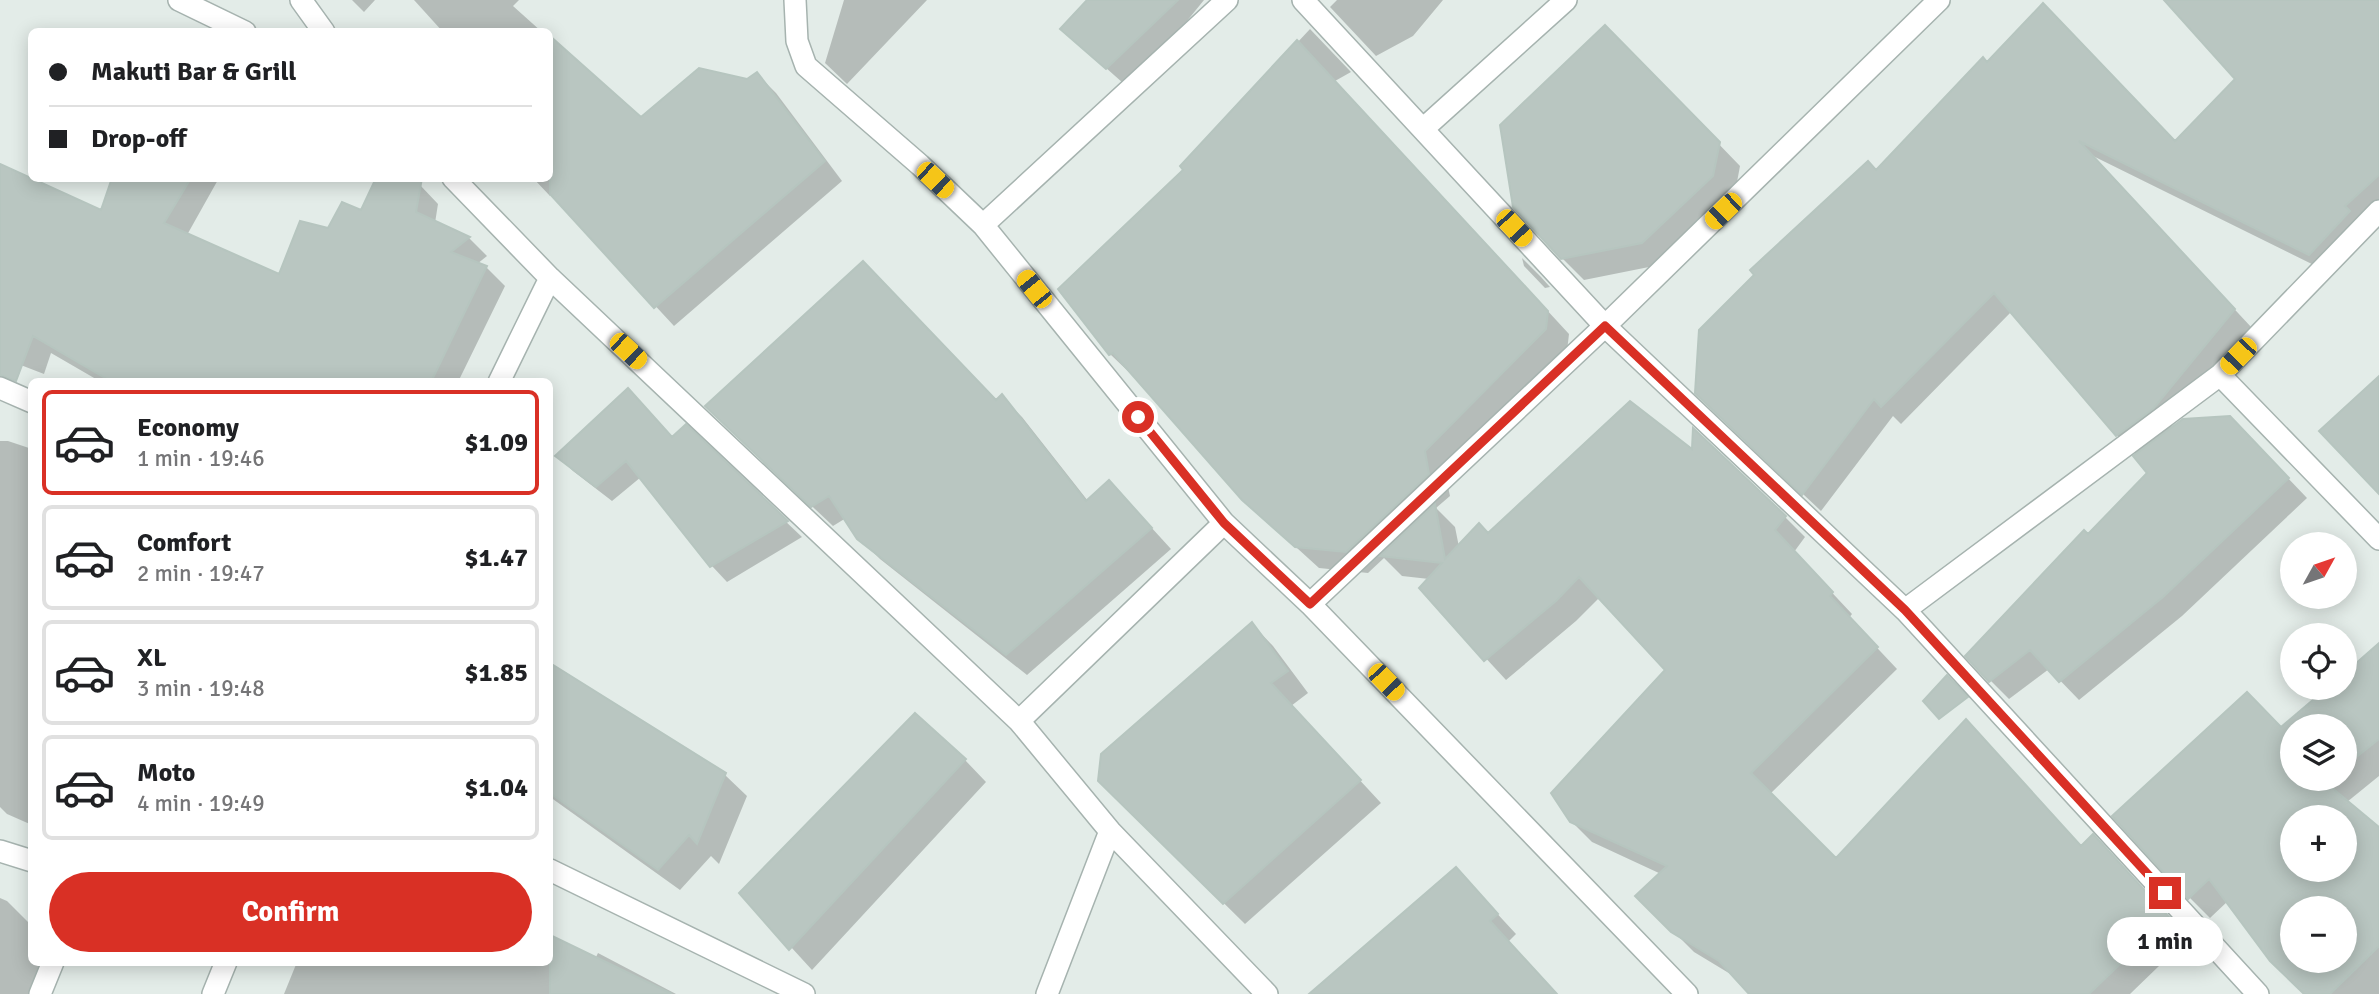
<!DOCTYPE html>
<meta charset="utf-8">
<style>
body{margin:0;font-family:Signika,sans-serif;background:#f6f6f6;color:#202124;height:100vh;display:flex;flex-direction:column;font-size:26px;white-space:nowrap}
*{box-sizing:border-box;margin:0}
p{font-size:23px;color:#757577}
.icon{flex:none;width:38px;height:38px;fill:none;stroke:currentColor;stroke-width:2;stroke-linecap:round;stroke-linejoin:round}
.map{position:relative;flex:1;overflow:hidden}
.panel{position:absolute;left:28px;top:378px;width:525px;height:588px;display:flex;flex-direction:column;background:#fff;border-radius:10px;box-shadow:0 4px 18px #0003}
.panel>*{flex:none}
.banner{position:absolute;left:28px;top:28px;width:525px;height:154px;border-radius:10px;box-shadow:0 4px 18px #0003;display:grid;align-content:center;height:154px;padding:0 21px;background:#fff}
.needle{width:46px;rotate:50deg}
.controls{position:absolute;left:2280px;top:532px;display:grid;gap:14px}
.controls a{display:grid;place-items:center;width:77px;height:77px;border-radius:50%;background:#fff;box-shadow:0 4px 18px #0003;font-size:35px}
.end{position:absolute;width:32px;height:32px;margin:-16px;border:9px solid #d93025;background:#fff;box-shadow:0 0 0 4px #fff}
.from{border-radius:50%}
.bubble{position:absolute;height:49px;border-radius:24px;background:#fff;box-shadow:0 4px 18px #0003;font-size:23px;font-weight:800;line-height:49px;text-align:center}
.car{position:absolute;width:21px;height:42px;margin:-21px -10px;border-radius:9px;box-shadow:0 0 5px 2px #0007;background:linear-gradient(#f5c518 24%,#345 0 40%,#f5c518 0 76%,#345 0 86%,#f5c518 0)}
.banner b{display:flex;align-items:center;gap:24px;height:66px;font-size:26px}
.banner b+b{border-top:2px solid #e0e0e0}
.banner i{width:18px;height:18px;background:#202124}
ul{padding:12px 0 0;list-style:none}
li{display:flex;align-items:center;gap:21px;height:105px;margin:0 14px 10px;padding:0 7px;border:4px solid #e0e0e0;border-radius:10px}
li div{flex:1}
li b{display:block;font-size:26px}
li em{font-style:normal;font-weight:800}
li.on{border-color:#d93025}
li>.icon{width:63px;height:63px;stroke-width:1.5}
.button{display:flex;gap:14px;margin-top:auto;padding:14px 21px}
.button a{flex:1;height:80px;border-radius:42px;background:#d93025;color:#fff;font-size:28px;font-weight:800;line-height:80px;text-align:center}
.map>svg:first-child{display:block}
.shadow{fill:#0003;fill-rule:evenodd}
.building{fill:#b9c6c1;stroke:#b6c5bf;stroke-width:2;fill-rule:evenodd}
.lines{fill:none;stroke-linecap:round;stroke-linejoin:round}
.minor-casing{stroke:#a6b3af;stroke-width:24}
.minor{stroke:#fff;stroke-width:21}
.route{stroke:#d93025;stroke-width:9}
</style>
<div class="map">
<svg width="2379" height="994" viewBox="0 0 2379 994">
<rect width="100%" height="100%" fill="#e3ece8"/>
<path class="shadow" d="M352,0H375L364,12Z
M414,0H519L513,6L542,32H443Z
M844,0H927L847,84L825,63Z
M1089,0H1204L1187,21L1123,83L1062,29Z
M1337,0H1443L1413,36L1376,56L1330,7Z
M2166,0H2379V223L2328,272L2091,155L2252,328L2168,431L2249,437L2307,498L2182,616L2079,700L2049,669L2009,699L1990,680L2088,536L2149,473L2137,455L2117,435L2012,311L1901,424L1893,416L1821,511L1716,412L1877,172L1987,64L2175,143L2238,79Z
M1310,29L1351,72L1335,81L1569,334L1567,351L1445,473L1450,496L1436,508L1455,527L1459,547L1694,453L1785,517L1805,537L1794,552L1852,614L1849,618L1897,669L1770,794L1836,861L2082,847L2113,857L2188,938L2130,994H1752L1737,978L1694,952L1638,896L1661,874L1592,842L1571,821L1667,670L1600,597L1576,621L1506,680L1421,588L1429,579L1402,576L1384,558L1368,573L1319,568L1243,499L1134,374L1132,375L1110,354L1185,170L1182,166Z
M550,38L583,68L633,126L748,80L757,74L776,93L842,181L674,326L551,193L550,196L533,178H550Z
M1627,49L1740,166L1734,198L1664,264L1584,280L1562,258Z
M0,166L102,213L114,178H219L187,235L280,276L328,230L420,185L438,204L435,223L469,238L487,256L477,264L486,267L505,286L458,382H101L51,353L44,374L0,357Z
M1522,258L1541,277L1550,287L1545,288L1524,266Z
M1002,397L1022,417L1088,501L1129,503L1171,549L1027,675L880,559L859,538L846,518L833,526L728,427L996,402Z
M686,427L802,537L727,582L712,566L641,477L612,501L573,471L558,456L673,439Z
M0,441H8L32,449V825L7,814L0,807Z
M1252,624L1273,646L1308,693L1291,706L1381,803L1245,924L1099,780Z
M2379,646V776L2347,802L2379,829V994H2306L2228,901L2210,918L2189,897L2282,729L2330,688H2345V675ZM2292,726H2345V779H2292ZM2292,817H2345V870H2292ZM2292,908H2345V961H2292Z
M550,665L725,775L747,796L719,864L711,856L680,890L550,797Z
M965,760L986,782L812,970L749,901Z
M1456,869L1516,934L1508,942L1556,994H1321Z
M0,898L7,901L32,926V962H42L28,994H0Z
M550,937L595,959L598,953L676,994H284L297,962H550Z"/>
<path class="building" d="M1087,0H1178L1106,69L1060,29Z
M2164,0H2379V175L2345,206L2350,211L2309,255L2079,141L2235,309L2153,409L2116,436L1994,293L1881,407L1874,399L1802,495L1695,393L1699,330L1754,275L1750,270L1868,161L1876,170L1983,57L1987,62L2043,3L2175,141L2235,79Z
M1605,25L1720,142L1713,176L1642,243L1561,259L1513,207L1500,125Z
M550,36L641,117L699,68L747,79L757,72L825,161L654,308L550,194Z
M1297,40L1548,311L1546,329L1425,451L1429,474L1346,552L1295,547L1242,500L1113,353L1109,355L1058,289L1183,170L1180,166Z
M0,164L101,210L112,178H191L164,223L279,274L300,221L328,228L342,202L361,210L376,178H422L416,212L470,237L451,252L487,266L431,382H112L33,336L16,381L0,375Z
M863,261L996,400L1002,394L1086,501L1109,480L1152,528L1006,655L857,539L829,496L811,507L705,406Z
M2379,376V494L2319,431Z
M628,388L672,437L686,424L788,521L710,567L626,461L596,487L555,456Z
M1630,401L1692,449L1693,428L1786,516L1775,530L1833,592L1830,596L1878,647L1751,773L1836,858L1966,719L2081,846L2093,834L2169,917L2089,994H1749L1719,961L1671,932L1635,896L1667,866L1570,822L1551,793L1665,670L1579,577L1556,601L1484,661L1419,588L1442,563L1380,556L1435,504L1445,559L1479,523L1488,533Z
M2230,416L2289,478L2163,597L2059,682L2030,650L1989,682L1965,656L2084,530L2088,534L2147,473L2133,456L2183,419Z
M1252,622L1288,671L1271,683L1361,780L1223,904L1098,781L1101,754Z
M2379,643V739L2345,766V726H2292V779H2329L2325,782L2379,827V946L2330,994H2304L2270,961L2209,879L2188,899L2112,816L2247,692L2281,727L2327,688H2345V673ZM2292,817H2345V870H2292ZM2292,908H2345V961H2292Z
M550,663L726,773L697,844L689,835L658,870L550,793Z
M1947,675L1968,697L1939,719L1923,701Z
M915,713L966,759L789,950L739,893Z
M1456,867L1498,914L1490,921L1557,994H1309Z
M550,935L672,994H550Z"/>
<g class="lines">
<defs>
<path id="minor" d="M179,0L245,32
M301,0L324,32
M795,0L797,41L806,66L920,165L983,225L1224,523L1310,604L1687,994
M1303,0L1605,326L1905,610L2258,994
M1423,129L1566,0
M453,178L550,278L1019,721L1110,831L1267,994
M983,225L1227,0
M2220,375L2379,539
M499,382L550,278
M0,388L32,402
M1310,604L1605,326L1939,0
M1905,610L2220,375L2379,211
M1019,721L1224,523
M0,851L32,861
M550,870L804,994
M40,994L53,962
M213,994L226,962
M1047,994L1110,831"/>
</defs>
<use href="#minor" class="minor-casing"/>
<use href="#minor" class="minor"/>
</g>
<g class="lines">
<path class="route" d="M1138,417L1224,523L1310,604L1605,326L1905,610L2165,893"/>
</g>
</svg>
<div class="controls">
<a><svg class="needle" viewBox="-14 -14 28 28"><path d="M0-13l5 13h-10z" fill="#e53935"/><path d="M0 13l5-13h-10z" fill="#757577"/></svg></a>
<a><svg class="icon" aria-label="locate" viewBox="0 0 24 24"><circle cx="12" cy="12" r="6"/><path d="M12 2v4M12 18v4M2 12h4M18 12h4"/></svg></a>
<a><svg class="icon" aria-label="layers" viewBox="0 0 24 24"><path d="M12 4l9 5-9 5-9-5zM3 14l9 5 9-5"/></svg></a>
<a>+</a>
<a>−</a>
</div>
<i class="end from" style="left:1138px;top:417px"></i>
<i class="end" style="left:2165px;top:893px"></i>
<div class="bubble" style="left:2107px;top:917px;width:116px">1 min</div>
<i class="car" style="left:935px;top:180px;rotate:133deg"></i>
<i class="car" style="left:1723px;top:211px;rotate:226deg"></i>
<i class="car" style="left:1514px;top:228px;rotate:137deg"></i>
<i class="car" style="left:1034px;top:289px;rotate:321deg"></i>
<i class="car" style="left:628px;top:351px;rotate:133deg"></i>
<i class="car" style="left:2238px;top:356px;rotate:224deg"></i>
<i class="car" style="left:1386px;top:682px;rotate:136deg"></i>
<div class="banner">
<b><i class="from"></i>Makuti Bar &amp; Grill</b>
<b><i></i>Drop-off</b>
</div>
<section class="panel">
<ul>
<li class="on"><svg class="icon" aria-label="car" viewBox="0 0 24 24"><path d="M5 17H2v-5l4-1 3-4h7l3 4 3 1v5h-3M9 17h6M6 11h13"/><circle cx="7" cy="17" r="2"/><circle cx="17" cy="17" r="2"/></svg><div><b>Economy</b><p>1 min · 19:46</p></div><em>$1.09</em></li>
<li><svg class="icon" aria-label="car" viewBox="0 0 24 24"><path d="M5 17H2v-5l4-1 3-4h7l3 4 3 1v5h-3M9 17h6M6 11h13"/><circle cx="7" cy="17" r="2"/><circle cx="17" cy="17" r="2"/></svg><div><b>Comfort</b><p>2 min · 19:47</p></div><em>$1.47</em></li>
<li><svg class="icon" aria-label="car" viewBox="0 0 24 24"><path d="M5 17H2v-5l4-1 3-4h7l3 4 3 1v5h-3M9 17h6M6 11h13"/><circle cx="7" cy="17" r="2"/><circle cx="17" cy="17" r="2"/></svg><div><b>XL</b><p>3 min · 19:48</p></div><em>$1.85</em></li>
<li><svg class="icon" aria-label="car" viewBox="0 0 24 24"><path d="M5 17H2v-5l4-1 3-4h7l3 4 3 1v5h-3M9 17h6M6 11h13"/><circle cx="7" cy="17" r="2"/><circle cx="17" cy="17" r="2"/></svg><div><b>Moto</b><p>4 min · 19:49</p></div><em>$1.04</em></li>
</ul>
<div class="button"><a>Confirm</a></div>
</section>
</div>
